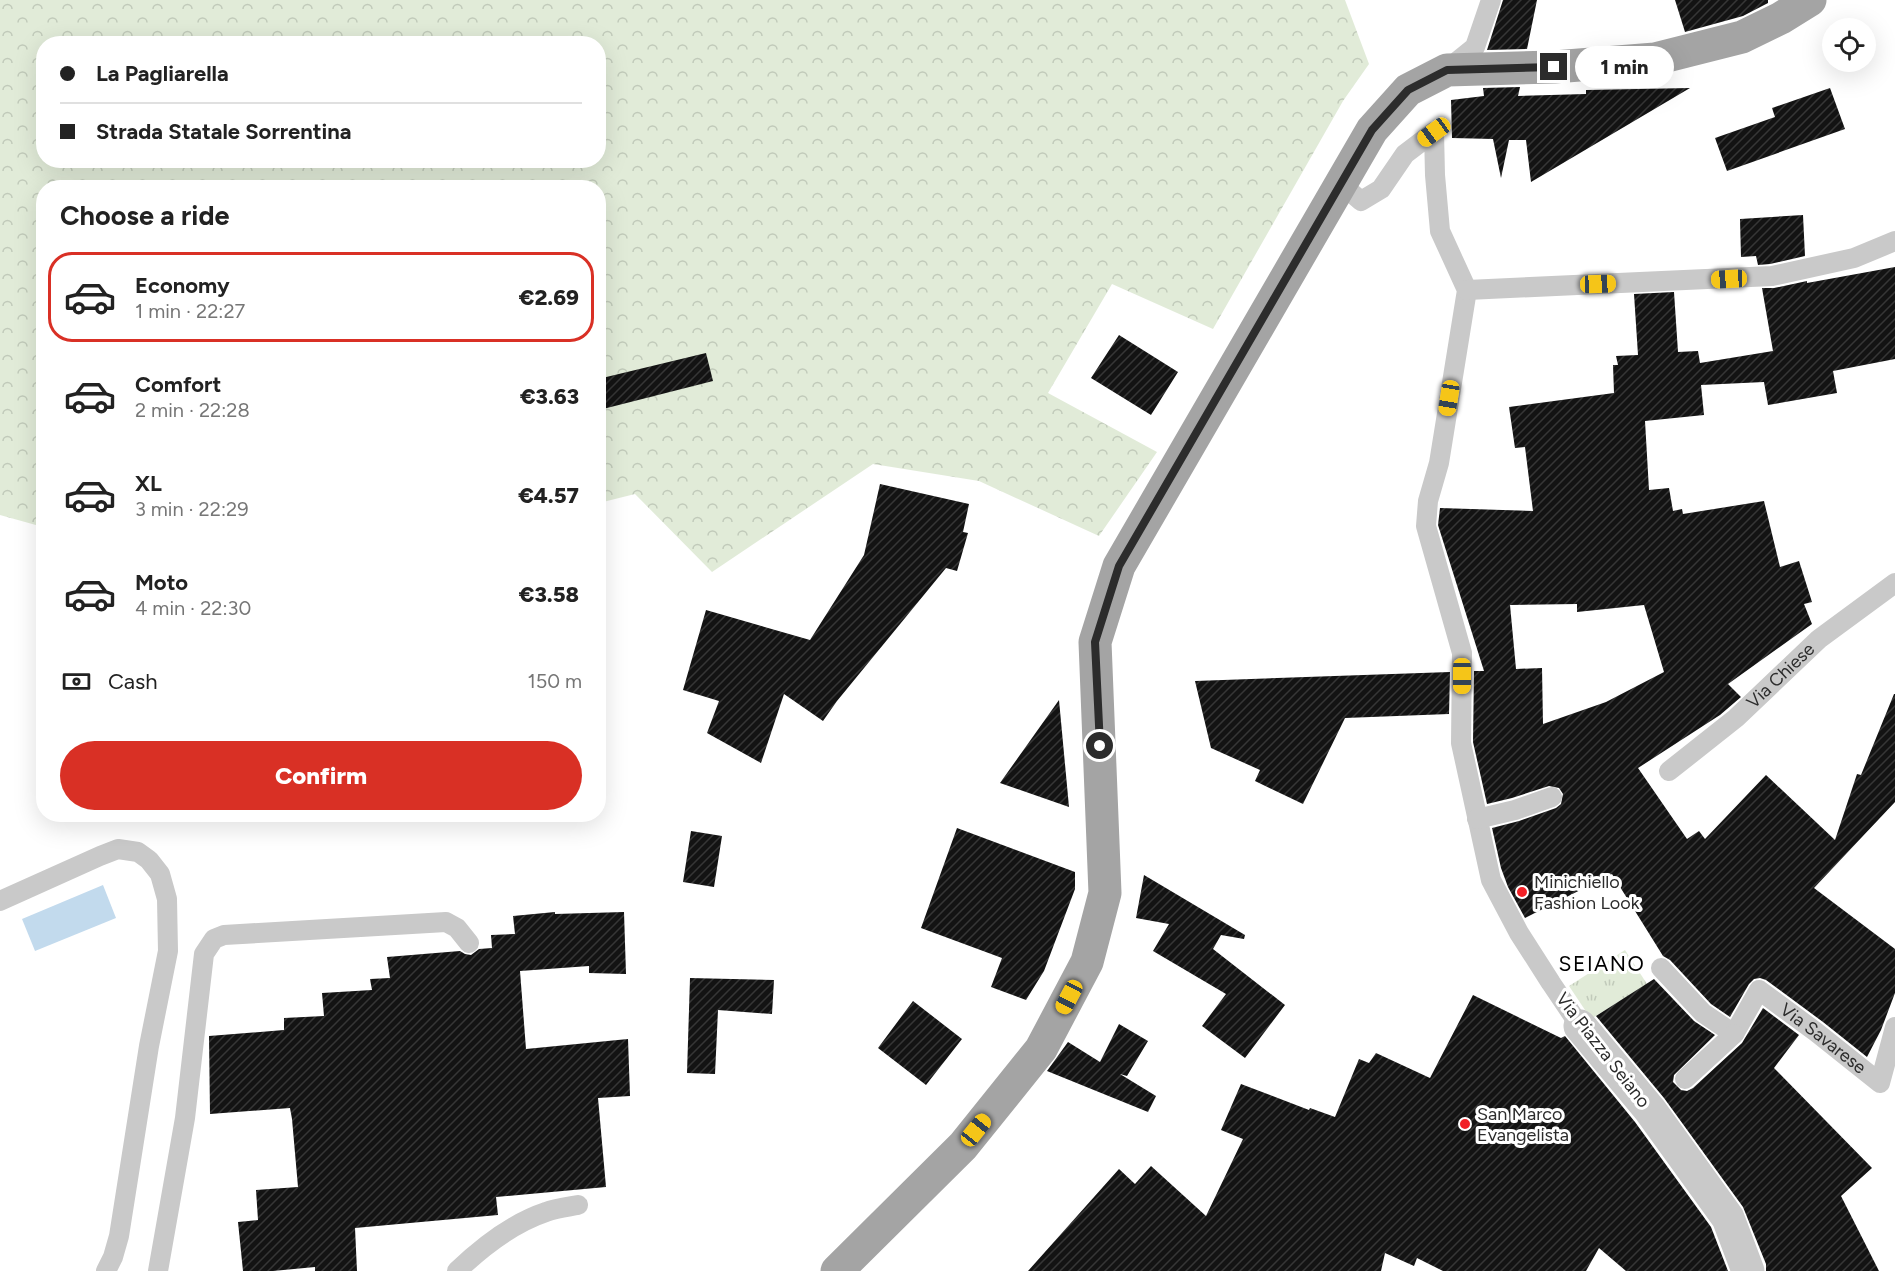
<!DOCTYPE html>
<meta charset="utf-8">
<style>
body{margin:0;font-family:Figtree,sans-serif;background:#f6f6f6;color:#222;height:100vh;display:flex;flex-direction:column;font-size:22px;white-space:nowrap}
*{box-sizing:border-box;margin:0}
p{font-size:20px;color:#767676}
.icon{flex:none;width:33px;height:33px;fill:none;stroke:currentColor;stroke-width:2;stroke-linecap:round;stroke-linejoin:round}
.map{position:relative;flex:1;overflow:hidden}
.drawer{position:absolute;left:36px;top:180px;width:570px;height:642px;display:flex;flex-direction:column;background:#fff;border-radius:24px;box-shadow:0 6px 24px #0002}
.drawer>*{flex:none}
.guide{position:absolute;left:36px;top:36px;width:570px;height:132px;border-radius:24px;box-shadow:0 6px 24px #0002;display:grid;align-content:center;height:132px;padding:0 24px;background:#fff}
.buttons{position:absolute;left:1822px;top:18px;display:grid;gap:12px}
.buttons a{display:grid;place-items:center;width:54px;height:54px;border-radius:50%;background:#fff;box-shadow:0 6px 24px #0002;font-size:30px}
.end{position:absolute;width:27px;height:27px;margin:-14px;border:8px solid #2c2c2c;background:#fff;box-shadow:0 0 0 3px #fff}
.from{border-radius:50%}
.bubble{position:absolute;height:42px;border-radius:21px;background:#fff;box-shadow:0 6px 24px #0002;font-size:20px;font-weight:800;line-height:42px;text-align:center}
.car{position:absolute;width:18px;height:36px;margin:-18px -9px;border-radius:8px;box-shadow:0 0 4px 2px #0007;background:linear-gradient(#f5c518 24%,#345 0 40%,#f5c518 0 76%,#345 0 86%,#f5c518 0)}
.guide b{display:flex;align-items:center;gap:21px;height:57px;font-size:22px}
.guide b+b{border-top:2px solid #e0e0e0}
.guide i{width:15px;height:15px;background:#222}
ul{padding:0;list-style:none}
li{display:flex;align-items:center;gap:18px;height:90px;margin:0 12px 9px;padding:0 12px;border:3px solid transparent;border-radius:24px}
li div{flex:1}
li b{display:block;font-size:22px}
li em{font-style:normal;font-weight:800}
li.on{border-color:#d93025}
li>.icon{width:54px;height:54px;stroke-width:1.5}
h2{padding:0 24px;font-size:27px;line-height:72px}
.pay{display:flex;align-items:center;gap:15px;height:66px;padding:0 24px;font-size:22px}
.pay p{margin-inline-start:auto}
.cta{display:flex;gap:12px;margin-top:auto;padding:12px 24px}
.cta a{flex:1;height:69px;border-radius:36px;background:#d93025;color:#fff;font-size:24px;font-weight:800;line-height:69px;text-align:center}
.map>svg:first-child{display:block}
.grass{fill:url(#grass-tufts)}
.forest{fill:url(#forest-crowns);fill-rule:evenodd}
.water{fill:#c2daed}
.building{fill:url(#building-hatch);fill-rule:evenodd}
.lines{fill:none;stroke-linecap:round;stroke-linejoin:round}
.lane{stroke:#c9c9c9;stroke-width:20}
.street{stroke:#c9c9c9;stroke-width:33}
.primary{stroke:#a4a4a4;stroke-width:33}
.route{stroke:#2c2c2c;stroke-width:8}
.poi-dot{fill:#f12026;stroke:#fff;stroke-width:2}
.labels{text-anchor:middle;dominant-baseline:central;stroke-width:6;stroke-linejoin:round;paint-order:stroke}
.street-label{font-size:18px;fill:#2c2c2c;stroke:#fff}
.poi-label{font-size:18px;fill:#2c2c2c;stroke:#fff;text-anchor:start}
.quarter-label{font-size:21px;letter-spacing:1.5px;fill:#000;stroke:#fff}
</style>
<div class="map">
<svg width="1895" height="1271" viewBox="0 0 1895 1271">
<defs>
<pattern id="grass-tufts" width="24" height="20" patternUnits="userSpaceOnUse" patternTransform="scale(1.5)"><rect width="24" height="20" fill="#e1ebd8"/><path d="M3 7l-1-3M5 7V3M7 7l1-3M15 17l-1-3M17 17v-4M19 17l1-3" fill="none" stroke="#c1caba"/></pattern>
<pattern id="forest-crowns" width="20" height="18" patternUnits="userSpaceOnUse" patternTransform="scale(1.5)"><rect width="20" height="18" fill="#e1ebd8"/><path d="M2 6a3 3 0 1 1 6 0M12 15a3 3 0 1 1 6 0" fill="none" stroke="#c1caba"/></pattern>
<pattern id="building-hatch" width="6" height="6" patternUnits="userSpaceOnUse" patternTransform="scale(1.5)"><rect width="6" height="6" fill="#131313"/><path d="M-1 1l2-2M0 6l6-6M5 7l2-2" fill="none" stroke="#363636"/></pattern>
</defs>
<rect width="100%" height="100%" fill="#fff"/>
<path class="grass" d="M1625,950L1647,984L1591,1019L1569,986Z"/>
<path class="forest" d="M0,0H1345L1369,64L1343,101L1213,329L1112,284L1048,393L1157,452L1099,536L979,481L873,464L712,572L635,494L599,503L598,188H44L43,527L0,515ZM44,44H598V160H44Z"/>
<path class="water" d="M103,885L116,918L35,951L22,919Z"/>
<path class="building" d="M1503,0H1537L1527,49L1487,50Z
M1675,0H1768V3L1743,16L1685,32Z
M1520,87L1518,96L1586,94V90L1690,88L1531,182L1526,140H1509L1501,178L1493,139L1452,138L1451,100L1484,96L1483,88Z
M1830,88L1845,129L1727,171L1715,138L1775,117L1772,108Z
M1803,215L1805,256L1770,264L1758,265L1756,256L1741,257L1740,219Z
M1895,267V359L1833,371L1837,393L1768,405L1764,382L1701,385L1704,415L1645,421L1649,490L1669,488L1673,511L1682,509L1683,514L1764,501L1780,567L1799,561L1812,602L1804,604L1812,624L1728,684L1741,697L1720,715L1638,768L1687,839L1699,831L1705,839L1766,775L1835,840L1857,774L1861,775L1894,694H1895V802L1814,888L1895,949V993L1881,1030L1867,1057L1823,1022L1766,980L1760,978L1754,979L1749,984L1730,1017L1711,1004L1670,960L1663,956L1612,874L1525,918L1508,887L1501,868L1492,828L1519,821L1556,808L1561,804L1563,794L1559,788L1549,786L1512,798L1487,804L1473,742L1474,671H1484L1438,525L1440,508L1533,511L1525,447L1515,448L1509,407L1614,393L1613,365H1618L1616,356L1638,355L1634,294L1674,292L1678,352L1698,351L1700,363L1773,351L1762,288H1774L1807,281V283ZM1577,604V612L1644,605L1664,672L1606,702L1543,724L1542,668L1516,669L1510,605Z
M1119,335L1178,372L1151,415L1091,378Z
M706,353L713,381L603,409L598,391V379Z
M880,484L969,504L963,532L968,533L957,571L946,568L837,701L823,721L784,694L761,763L707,733L719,701L683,690L706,610L810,640L864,555Z
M1450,672L1449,714L1345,718L1303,804L1255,781L1260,770L1211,748L1195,681Z
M1059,700L1069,807L1000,783Z
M957,828L1075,872V889L1044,971L1026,1000L991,987L1002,958L921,928Z
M691,831L722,836L714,887L683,882Z
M1144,875L1245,935L1244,939L1221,935L1213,949L1285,1005L1245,1058L1202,1026L1226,994L1153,951L1169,924L1136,918Z
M555,912V914L624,912L626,974L589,973V966L520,971L526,1049L628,1039L630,1096L598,1098L606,1187L496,1197L498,1215L355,1228L357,1271H315V1267L273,1271H243L238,1222L258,1220L256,1190L298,1187L292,1119L290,1108L210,1114L209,1036L284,1030V1018L324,1016L322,993L372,990L370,979L390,978L387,957L460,951L465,954L471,955L479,949L492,948L491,935L515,934L513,916Z
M690,978L774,980L772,1014L718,1010L715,1074L687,1073Z
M1654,979L1694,1021L1715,1035L1674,1075L1673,1082L1681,1090L1687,1091L1693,1088L1742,1043L1763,1008L1799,1035L1774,1068L1872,1168L1841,1196L1879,1271H1766V1264L1743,1207L1664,1098L1596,1016Z
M1473,995L1561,1038L1565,1036L1635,1122L1711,1227L1728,1271H1626L1599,1248L1586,1271H1443L1417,1258L1414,1266L1385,1253L1381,1271H1028L1119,1169L1135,1184L1151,1166L1206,1216L1243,1139L1221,1130L1241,1084L1309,1110L1310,1108L1335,1117L1359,1059L1369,1063L1376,1053L1430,1078Z
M913,1001L962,1039L926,1085L878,1048Z
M1119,1024L1148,1041L1127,1076L1120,1074L1156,1096L1148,1112L1047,1071L1068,1042L1100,1062Z"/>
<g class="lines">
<g class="lane">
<path d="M1449,68L1475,47L1491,0"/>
<path d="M1340,183L1361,201L1381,189L1405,154L1434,132L1435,175L1440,231L1467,290L1439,463L1428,501L1426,526L1462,653L1461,743L1491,880L1519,933L1551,983L1580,1026"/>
<path d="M1467,290L1772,276L1854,258L1895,241"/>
<path id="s1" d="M1669,771L1736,718L1819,639L1895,583"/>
<path d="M1477,819L1515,810L1552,797"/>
<path d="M0,901L100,856L118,849L138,852L149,860L160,874L167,899L168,951L149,1046L119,1236L113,1257L106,1271"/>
<path id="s2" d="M1661,968L1703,1013L1734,1034L1759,990L1816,1032L1880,1083L1895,1027"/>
<path d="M1685,1079L1734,1034"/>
<path d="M158,1271L185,1118L204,954L214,939L224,935L446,922L457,928L469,943"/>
<path d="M457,1271C482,1247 513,1223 546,1212C556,1208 567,1207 578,1205"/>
</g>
<path class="street" d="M1580,1026L1650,1110L1728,1218L1748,1271"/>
<path class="primary" d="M837,1271L963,1146L1041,1049L1087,962L1105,893L1095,642L1119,566L1372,130L1408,90L1447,70L1554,67L1655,59L1742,37L1781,18L1810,0"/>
</g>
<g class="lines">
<path class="route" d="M1100,746L1095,642L1119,566L1372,130L1408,90L1447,70L1554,67"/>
</g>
<g class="poi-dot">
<circle cx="1522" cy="892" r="6"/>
<circle cx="1465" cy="1124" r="6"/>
</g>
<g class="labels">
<g class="street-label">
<text stroke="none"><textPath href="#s1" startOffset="147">Via Chiese</textPath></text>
<text stroke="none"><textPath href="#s2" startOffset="230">Via Savarese</textPath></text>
<text transform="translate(1603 1050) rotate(52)">Via Piazza Seiano</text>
</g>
<g class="poi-label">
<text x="1534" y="882">Minichiello<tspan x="1534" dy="21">Fashion Look</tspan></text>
<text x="1477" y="1114">San Marco<tspan x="1477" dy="21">Evangelista</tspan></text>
</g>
<g class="quarter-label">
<text x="1602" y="963">SEIANO</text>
</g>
</g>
</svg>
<div class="buttons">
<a><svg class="icon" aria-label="locate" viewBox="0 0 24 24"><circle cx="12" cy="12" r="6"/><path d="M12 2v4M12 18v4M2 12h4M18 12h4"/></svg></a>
</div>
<i class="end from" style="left:1100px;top:746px"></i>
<i class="end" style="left:1554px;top:67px"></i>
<div class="bubble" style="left:1575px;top:46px;width:99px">1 min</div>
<i class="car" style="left:1434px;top:132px;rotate:234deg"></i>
<i class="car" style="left:1729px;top:279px;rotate:267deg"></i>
<i class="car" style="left:1598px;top:284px;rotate:88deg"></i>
<i class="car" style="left:1449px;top:398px;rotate:189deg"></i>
<i class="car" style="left:1462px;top:676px;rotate:180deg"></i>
<i class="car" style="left:1069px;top:997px;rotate:208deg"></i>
<i class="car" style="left:976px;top:1130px;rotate:39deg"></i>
<div class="guide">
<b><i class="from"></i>La Pagliarella</b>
<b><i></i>Strada Statale Sorrentina</b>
</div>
<section class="drawer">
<h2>Choose a ride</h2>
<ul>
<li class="on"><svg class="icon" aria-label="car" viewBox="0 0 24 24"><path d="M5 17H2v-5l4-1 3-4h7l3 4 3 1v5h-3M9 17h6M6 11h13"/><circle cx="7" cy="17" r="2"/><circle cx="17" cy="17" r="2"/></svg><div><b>Economy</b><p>1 min · 22:27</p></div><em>€2.69</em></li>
<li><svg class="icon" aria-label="car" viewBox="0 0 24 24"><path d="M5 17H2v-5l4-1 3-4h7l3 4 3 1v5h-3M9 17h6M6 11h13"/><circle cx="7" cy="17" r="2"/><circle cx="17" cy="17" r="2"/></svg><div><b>Comfort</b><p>2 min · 22:28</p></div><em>€3.63</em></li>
<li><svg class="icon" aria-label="car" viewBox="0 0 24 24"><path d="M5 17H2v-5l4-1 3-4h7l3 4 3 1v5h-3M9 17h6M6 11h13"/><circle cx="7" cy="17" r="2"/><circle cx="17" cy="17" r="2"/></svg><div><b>XL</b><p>3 min · 22:29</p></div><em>€4.57</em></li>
<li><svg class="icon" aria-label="car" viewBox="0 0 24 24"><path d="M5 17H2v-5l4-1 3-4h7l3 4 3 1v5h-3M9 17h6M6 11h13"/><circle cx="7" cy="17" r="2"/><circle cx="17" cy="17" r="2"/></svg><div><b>Moto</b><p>4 min · 22:30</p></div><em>€3.58</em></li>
</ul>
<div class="pay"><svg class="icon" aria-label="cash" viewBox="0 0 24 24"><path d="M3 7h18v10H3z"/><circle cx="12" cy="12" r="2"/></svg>Cash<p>150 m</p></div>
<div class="cta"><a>Confirm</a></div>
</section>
</div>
